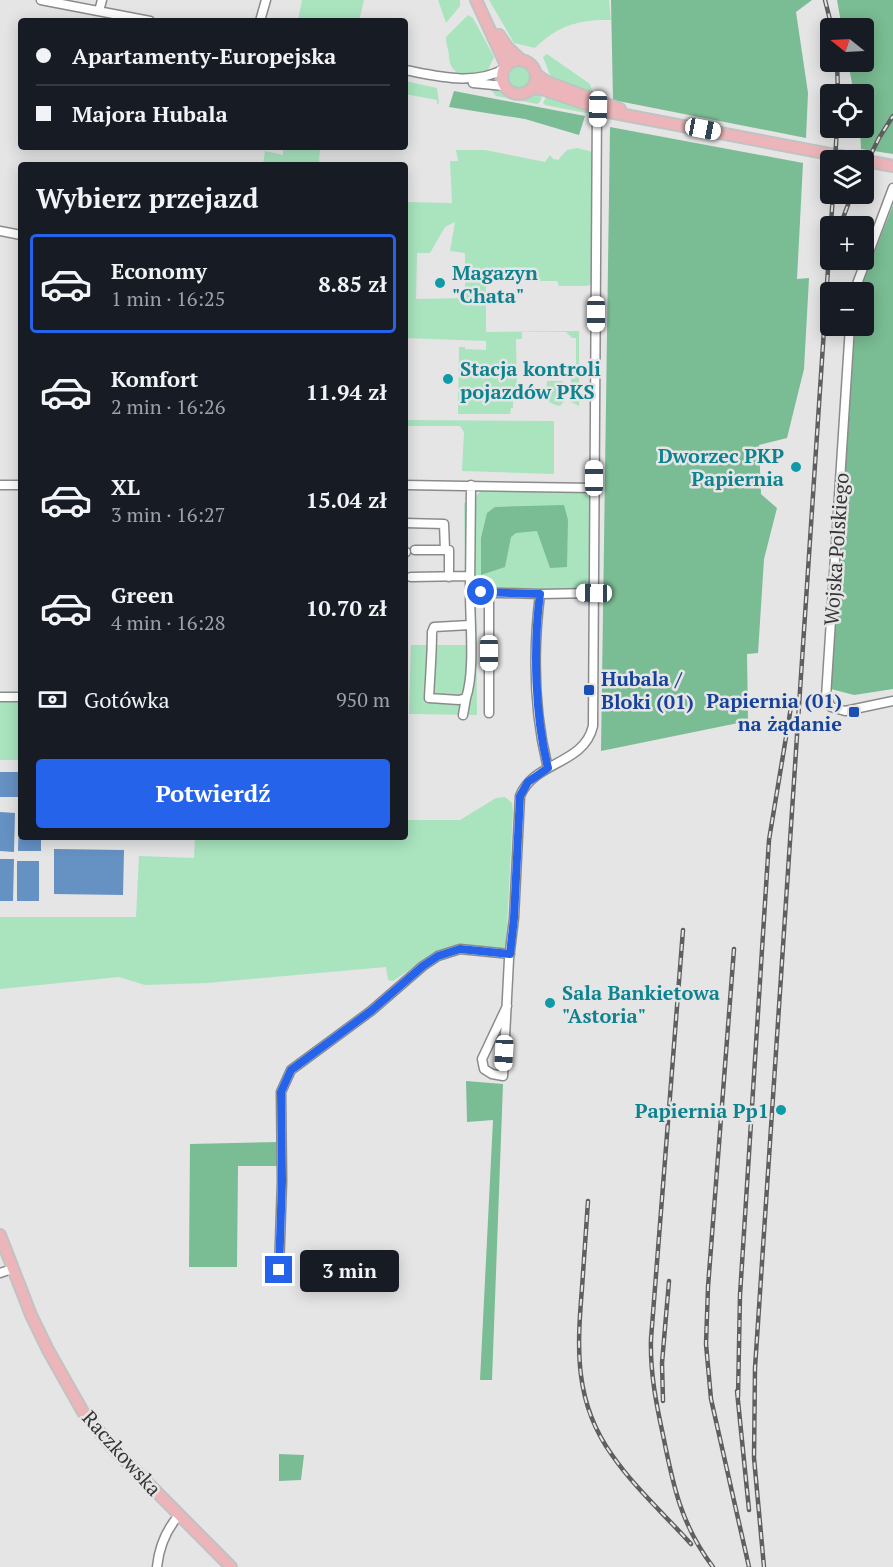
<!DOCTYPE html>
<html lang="pl">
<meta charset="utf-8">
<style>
body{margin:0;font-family:"PT Serif",serif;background:#20242c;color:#f1f3f6;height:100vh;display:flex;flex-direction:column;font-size:22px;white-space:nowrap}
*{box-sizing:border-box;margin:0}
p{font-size:20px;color:#9ea1a6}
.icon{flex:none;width:33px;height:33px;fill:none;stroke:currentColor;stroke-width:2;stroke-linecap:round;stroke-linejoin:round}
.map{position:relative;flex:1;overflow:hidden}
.details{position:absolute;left:18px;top:162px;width:390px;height:678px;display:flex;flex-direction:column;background:#171b24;border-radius:6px;box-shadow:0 3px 15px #0003}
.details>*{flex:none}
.banner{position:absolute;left:18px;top:18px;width:390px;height:132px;border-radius:6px;box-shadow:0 3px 15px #0003;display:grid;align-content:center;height:132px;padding:0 18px;background:#171b24}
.needle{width:39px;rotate:288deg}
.tools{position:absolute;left:820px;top:18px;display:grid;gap:12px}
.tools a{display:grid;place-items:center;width:54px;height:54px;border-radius:6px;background:#171b24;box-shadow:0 3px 15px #0003;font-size:30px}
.end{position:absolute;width:27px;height:27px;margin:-14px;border:8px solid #2563eb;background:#fff;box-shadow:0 0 0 3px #fff}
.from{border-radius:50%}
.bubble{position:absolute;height:42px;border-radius:6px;background:#171b24;box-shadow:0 3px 15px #0003;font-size:20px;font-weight:800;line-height:42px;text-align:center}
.car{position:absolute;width:18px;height:36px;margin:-18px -9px;border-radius:8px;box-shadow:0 0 4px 2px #0007;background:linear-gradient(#fff 24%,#345 0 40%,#fff 0 76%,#345 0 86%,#fff 0)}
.banner b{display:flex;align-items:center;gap:21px;height:57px;font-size:22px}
.banner b+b{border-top:2px solid #363941}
.banner i{width:15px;height:15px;background:#f1f3f6}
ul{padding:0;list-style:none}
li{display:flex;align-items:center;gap:18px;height:99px;margin:0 12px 9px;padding:0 6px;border:3px solid transparent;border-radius:6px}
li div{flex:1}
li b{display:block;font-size:22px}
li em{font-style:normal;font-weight:800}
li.active{border-color:#2563eb}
li>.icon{width:54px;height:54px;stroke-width:1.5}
h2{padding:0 18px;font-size:27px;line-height:72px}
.pay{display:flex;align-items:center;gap:15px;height:66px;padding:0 18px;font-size:22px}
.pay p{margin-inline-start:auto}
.primary-button{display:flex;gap:12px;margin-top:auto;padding:12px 18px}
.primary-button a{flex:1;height:69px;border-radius:6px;background:#2563eb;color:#fff;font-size:24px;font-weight:800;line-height:69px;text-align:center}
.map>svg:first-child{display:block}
.green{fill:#a9e4bf;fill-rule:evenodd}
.forest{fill:#7abc93}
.water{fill:#6591c3}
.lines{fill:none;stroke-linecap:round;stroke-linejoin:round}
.minor-casing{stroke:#8b8b8c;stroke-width:11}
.major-casing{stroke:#c2c2c2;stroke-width:14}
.minor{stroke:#fff;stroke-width:8}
.major{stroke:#ecb5b9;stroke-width:10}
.rail-casing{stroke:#5f5f5f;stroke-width:4.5}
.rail{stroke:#e5e5e6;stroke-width:2;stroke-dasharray:7;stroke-linecap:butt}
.route{stroke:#2563eb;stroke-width:8}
.culture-dot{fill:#0f9aa8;stroke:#e5e5e6;stroke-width:2}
.transit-dot{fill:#1a4fb4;stroke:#e5e5e6;stroke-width:2}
.labels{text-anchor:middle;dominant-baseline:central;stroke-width:5;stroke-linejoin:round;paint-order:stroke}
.culture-label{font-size:20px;font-weight:bold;fill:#0d838f;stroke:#e5e5e6;text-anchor:start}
.street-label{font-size:20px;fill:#353535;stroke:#e5e5e6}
.transit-label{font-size:20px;font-weight:bold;fill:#164399;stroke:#e5e5e6;text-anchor:start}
</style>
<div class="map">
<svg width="893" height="1567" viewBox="0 0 893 1567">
<rect width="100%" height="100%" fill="#e5e5e6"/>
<path class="green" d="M302,0H364L359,21H298Z
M438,0H460V6L446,23Z
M489,0H609L611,20C579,19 557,26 535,48L514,43Z
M468,15L473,18L494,57L488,70L485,72C467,74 450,79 449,55C448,48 446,44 446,37Z
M547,54L590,84L593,95L552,80L543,57Z
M506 76a13 13 0 1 1 26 0a13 13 0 1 1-26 0Z
M405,81L437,88L439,103L437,105V100L405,94Z
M492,86C500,87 503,92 509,96C520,101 532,93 543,93L540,102L537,104L496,96L492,91Z
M547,95L587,110L591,114L545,105L543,103Z
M283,147H320L319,165H263L265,151L283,155Z
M577,148L593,152V279L591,284L587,286H559L557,281H537V274L501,275L499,272L486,273V332L579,331V406L571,402V376H576V338H572L566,332H522V339H516L517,393H513V408H511L510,414H458L459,347H465V349L486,350V341L405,338V202L452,203L450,161H458L456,150H485L545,162L550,155L553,159L558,160L567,150ZM455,222L450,251L465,253V298L416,299L417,253H430L445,227Z
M547,381H562L566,385V399L560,406C544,404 546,394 547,381Z
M405,420L554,421V474L462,471L464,432L460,426H405Z
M481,491H587L590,501L591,584L585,590L476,588L477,715L409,714L411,645H466L464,503H474L475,497Z
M0,701H21V760H0Z
M505,797L512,803L513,811L506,945L503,949L458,946L436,952L393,981L388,980L386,967L207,983L145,985L119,977L0,989V917H136L139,856L194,858L195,837H405V820H460L496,798Z"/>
<path class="forest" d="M611,0H812L796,12L808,93L806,138L613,100Z
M837,0H893V154L861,149L860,128H864V94H854L848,62H864V28H842Z
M454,91L585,116L579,135L525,119L449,107Z
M610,127L803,163L797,279L809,278L804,369L787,438L759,445L761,494L777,508L764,559L758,653L747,654L748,721L601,751Z
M893,205V689L854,695L831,689L855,326H864V292H861L862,284Z
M564,505L568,520L567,567L550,568L537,531L516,533L511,537L505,567L481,575V538L487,513L495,507Z
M466,1081L503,1084L492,1380H480L493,1120L467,1122Z
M280,1142L277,1166H238L237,1267H189L190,1144Z
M279,1454L304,1455L301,1480L279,1481Z"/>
<path class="water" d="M0,772H21V797H0Z
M19,811H21V837H41V851H18Z
M0,812L15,813L14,852L0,851Z
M54,849L124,850L123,895L54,894Z
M0,859H14L13,901H0Z
M17,861H39V901H17Z"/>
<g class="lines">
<defs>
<path id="minor" d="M41,0L150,21
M99,11L102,0
M260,21L266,0
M405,70C437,76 474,86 504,69
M473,83L504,86
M0,231L21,235
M854,292L893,188
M850,326L826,697L831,707L845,711L893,701
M0,485H21
M405,485L594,488
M405,523L444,524L445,550
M415,550H449V577
M405,552H406
M411,577L470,576
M470,592L471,485
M489,593V713
M540,594L594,593
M470,625L434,627L432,632C432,655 430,676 429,698L459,700L466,698C475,672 470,622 470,592L540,594C533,651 534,713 548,768
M0,697H21
M463,715L466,698
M507,1006L482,1059L484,1069L492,1074L503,1076L509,959L514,918L520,796C534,761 584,765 593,726L597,104
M279,1270L282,1181L281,1092L291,1070L371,1011L423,966L438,956L460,949L510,954
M0,1273L12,1269
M157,1567C159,1547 166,1530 179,1515"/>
<path id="major" d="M476,0L506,65
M499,35L508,48L520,59
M502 77a17 17 0 1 1 34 0a17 17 0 1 1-34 0Z
M537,75L547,82L620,109
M532,88L542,89L609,112L893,166
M0,1235L31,1315L48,1350L83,1412L111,1446L231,1567"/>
</defs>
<use href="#minor" class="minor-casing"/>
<use href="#major" class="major-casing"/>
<use href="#minor" class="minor"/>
<use href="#major" class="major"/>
<defs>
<path id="rail" d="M825,0L832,28
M837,62L838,94
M835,160L837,128
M864,168L879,138L893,116
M840,226L852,194
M683,930L651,1339C650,1372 656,1403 663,1435C673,1485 681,1525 713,1567
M734,949L708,1287L706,1344L711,1399L749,1567
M588,1201C586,1230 584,1259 582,1288C577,1349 574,1402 612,1455C634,1487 665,1515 691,1544
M737,1391L749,1510
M738,1397L740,1295L769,840L791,707
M663,1401L662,1363L669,1281
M764,1567L754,1458L755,1368L833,194"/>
</defs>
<use href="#rail" class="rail-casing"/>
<use href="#rail" class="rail"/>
</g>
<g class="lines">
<path class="route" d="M279,1270L282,1181L281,1092L291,1070L371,1011L423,966L438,956L460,949L510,954L514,918L520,796L528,782L548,768C535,716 533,648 540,594L481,592"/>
</g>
<g class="culture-dot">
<circle cx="440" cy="283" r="6"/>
<circle cx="448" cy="379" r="6"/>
<circle cx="796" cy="467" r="6"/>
<circle cx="550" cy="1003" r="6"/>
<circle cx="781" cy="1110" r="6"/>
</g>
<g class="transit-dot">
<rect x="583" y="684" width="12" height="12" rx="3"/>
<rect x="848" y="706" width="12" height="12" rx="3"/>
</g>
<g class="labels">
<g class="culture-label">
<text x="452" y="272">Magazyn<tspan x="452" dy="23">"Chata"</tspan></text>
<text x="460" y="368">Stacja kontroli<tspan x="460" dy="23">pojazdów PKS</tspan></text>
<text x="784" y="455" text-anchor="end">Dworzec PKP<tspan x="784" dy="23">Papiernia</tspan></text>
<text x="562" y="992">Sala Bankietowa<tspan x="562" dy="23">"Astoria"</tspan></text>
<text x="769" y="1110" text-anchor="end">Papiernia Pp1</text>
</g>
<g class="street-label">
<text transform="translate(836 549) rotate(-86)">Wojska Polskiego</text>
<text transform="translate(122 1453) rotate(48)">Raczkowska</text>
</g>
<g class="transit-label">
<text x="601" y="678">Hubala /<tspan x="601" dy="23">Bloki (01)</tspan></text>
<text x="842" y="700" text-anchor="end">Papiernia (01)<tspan x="842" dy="23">na żądanie</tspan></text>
</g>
</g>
</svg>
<div class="tools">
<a><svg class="needle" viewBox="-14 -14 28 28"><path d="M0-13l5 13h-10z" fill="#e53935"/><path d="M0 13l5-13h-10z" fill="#9ea1a6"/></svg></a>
<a><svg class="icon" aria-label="locate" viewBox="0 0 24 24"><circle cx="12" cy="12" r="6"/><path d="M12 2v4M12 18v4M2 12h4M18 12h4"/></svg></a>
<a><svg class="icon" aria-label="layers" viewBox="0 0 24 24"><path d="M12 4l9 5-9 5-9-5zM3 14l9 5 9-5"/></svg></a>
<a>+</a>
<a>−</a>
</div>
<i class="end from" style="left:481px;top:592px"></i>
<i class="end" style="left:279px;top:1270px"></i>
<div class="bubble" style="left:300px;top:1250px;width:99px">3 min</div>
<i class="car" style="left:598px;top:109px;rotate:181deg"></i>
<i class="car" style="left:703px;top:129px;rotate:101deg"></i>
<i class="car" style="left:596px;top:314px;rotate:180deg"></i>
<i class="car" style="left:594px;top:478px;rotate:0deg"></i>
<i class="car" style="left:594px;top:593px;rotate:271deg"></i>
<i class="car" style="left:489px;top:653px;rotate:180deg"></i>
<i class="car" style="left:504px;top:1053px;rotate:183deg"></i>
<div class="banner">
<b><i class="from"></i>Apartamenty-Europejska</b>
<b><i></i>Majora Hubala</b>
</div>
<section class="details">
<h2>Wybierz przejazd</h2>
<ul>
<li class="active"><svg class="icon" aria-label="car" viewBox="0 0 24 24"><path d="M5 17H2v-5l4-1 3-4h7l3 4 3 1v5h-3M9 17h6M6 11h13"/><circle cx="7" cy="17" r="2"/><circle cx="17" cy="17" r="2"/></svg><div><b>Economy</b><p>1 min · 16:25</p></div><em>8.85 zł</em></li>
<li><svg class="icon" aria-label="car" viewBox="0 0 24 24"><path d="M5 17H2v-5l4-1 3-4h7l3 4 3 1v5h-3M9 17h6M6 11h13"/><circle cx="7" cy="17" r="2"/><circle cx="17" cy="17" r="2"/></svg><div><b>Komfort</b><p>2 min · 16:26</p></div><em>11.94 zł</em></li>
<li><svg class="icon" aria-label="car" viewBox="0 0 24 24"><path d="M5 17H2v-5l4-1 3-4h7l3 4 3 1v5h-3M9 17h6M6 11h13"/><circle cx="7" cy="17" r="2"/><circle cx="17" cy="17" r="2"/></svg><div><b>XL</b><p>3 min · 16:27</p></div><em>15.04 zł</em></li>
<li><svg class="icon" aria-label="car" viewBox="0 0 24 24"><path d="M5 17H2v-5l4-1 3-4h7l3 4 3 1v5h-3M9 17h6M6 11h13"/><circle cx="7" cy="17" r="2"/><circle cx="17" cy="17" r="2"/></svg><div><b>Green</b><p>4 min · 16:28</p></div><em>10.70 zł</em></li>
</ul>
<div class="pay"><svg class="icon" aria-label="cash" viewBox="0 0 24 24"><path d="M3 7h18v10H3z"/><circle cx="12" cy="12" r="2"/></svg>Gotówka<p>950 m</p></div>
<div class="primary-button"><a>Potwierdź</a></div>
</section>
</div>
